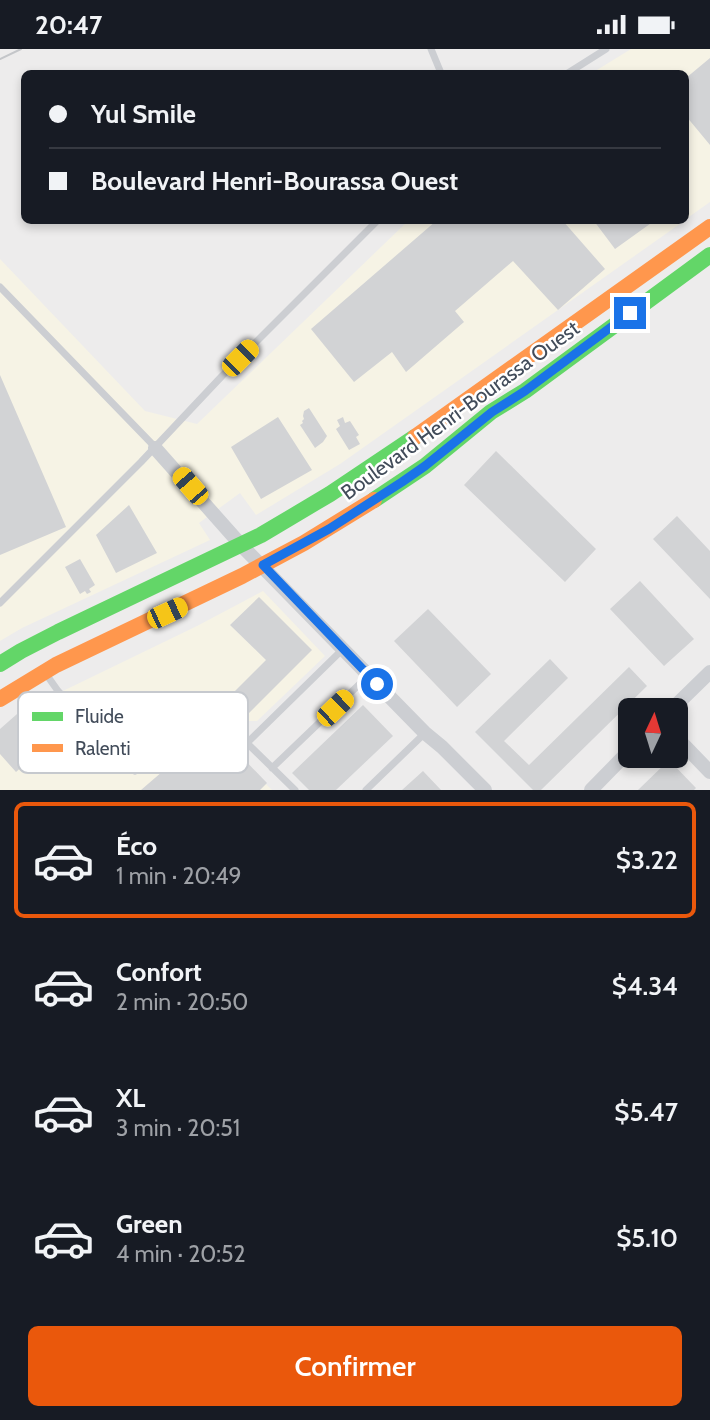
<!DOCTYPE html>
<html lang="fr">
<meta charset="utf-8">
<style>
body{margin:0;font-family:Cabin,sans-serif;background:#20242c;color:#f1f3f6;height:100vh;display:flex;flex-direction:column;font-size:26px;white-space:nowrap}
*{box-sizing:border-box;margin:0}
p{font-size:23px;color:#9ea1a6}
.icon{flex:none;width:38px;height:38px;fill:none;stroke:currentColor;stroke-width:2;stroke-linecap:round;stroke-linejoin:round}
.map{position:relative;height:741px;overflow:hidden}
.drawer{display:flex;flex-direction:column;background:#171b24;flex:1}
.drawer>*{flex:none}
.top-card{position:absolute;left:21px;top:21px;width:668px;height:154px;border-radius:10px;box-shadow:0 4px 10px #0003;display:grid;align-content:center;height:154px;padding:0 28px;background:#171b24}
.needle{width:46px;rotate:4deg}
.tools{position:absolute;left:618px;top:649px;display:grid;gap:14px}
.tools a{display:grid;place-items:center;width:70px;height:70px;border-radius:10px;background:#171b24;box-shadow:0 4px 10px #0003;font-size:35px}
.end{position:absolute;width:32px;height:32px;margin:-16px;border:9px solid #1a73e8;background:#fff;box-shadow:0 0 0 4px #fff}
.from{border-radius:50%}
.car{position:absolute;width:21px;height:42px;margin:-21px -10px;border-radius:9px;box-shadow:0 0 5px 2px #0007;background:linear-gradient(#f5c518 24%,#345 0 40%,#f5c518 0 76%,#345 0 86%,#f5c518 0)}
.top-card b{display:flex;align-items:center;gap:24px;height:66px;font-size:26px}
.top-card b+b{border-top:2px solid #363941}
.top-card i{width:18px;height:18px;background:#f1f3f6}
ul{padding:12px 0 0;list-style:none}
li{display:flex;align-items:center;gap:21px;height:116px;margin:0 14px 10px;padding:0 14px;border:4px solid transparent;border-radius:10px}
li div{flex:1}
li b{display:block;font-size:26px}
li em{font-style:normal;font-weight:600}
li.current{border-color:#ea580c}
li>.icon{width:63px;height:63px;stroke-width:1.5}
.button{display:flex;gap:14px;margin-top:auto;padding:14px 28px}
.button a{flex:1;height:80px;border-radius:10px;background:#ea580c;color:#fff;font-size:28px;font-weight:600;line-height:80px;text-align:center}
.status{display:flex;justify-content:space-between;align-items:center;height:49px;padding:0 35px;background:#171b24;direction:ltr}
.status svg{height:19px;fill:currentColor}
.map>svg:first-child{display:block}
.commercial{fill:#f6f3e5}
.building{fill:#d2d3d5}
.lines{fill:none;stroke-linecap:round;stroke-linejoin:round}
.lane{stroke:#ccced2;stroke-width:7}
.street{stroke:#ccced2;stroke-width:14}
.fast{stroke:#63d668;stroke-width:16}
.slow{stroke:#ff974d;stroke-width:16}
.tram{stroke:#c4c6c9;stroke-width:2}
.route{stroke:#1a73e8;stroke-width:9}
.labels{text-anchor:middle;dominant-baseline:central;stroke-width:5;stroke-linejoin:round;paint-order:stroke}
.street-label{font-size:21px;fill:#424c5a;stroke:#fff}
.key{fill:#fff;stroke:#c6c9ce;stroke-width:2}
.key-label{font-size:19px;fill:#424c5a}
</style>
<div class="status"><b>20:47</b><svg viewBox="0 0 49 12"><path d="M0 12V9h3v3zM5 12V6h3v6zM10 12V3h3v9zM15 12V0h3v12zM26 1h20v11H26zM47 4h2v5h-2z"/></svg></div>
<div class="map">
<svg width="710" height="741" viewBox="0 0 710 741">
<rect width="100%" height="100%" fill="#edecec"/>
<path class="commercial" d="M631,0H710V153L686,170V24H592Z
M408,172H684L340,415L256,466L240,444L199,474L210,491L22,579L0,592V210L145,362L197,375Z
M263,542L325,607L257,672H229L230,700L272,741H0V681L34,656L197,577Z"/>
<path class="building" d="M710,9V96L686,67V29Z
M436,172H563L605,220L558,261L513,212L455,262L464,273L406,323L392,303L354,333L311,280Z
M594,172H654L615,200Z
M0,326L66,478L0,506Z
M309,359L327,387L323,393L315,399L300,376L303,374L302,372L304,370L303,367L304,362Z
M278,368L312,421L261,450L231,398Z
M343,368L345,374L350,372L359,386L356,388L360,395L349,401L336,380L340,377L337,371Z
M496,402L596,500L565,533L464,436Z
M129,456L157,504L116,524L96,486Z
M677,467L710,502V550L653,490Z
M80,510L95,536L89,540L91,543L87,545L85,542L80,545L65,518Z
M640,532L694,590L664,617L610,560Z
M259,548L312,601L242,671L224,653L266,611L230,576Z
M428,560L491,625L457,658L394,592Z
M550,610L568,629L504,692L529,716L629,618L647,637L541,741H533L475,683Z
M47,650L70,675L16,723L0,705V680L25,658L30,664Z
M363,656L393,687L336,741H309L292,724Z
M237,703L267,734L260,741H141L177,710Z
M669,711L696,739L694,741H638Z
M423,722L441,741H402Z"/>
<g class="lines">
<path class="lane" d="M431,0L441,24
M568,24L606,0
M0,238L155,398
M0,554L141,413L222,327L377,172
M46,625L58,642L135,722
M272,719L369,626
M295,741L247,694L343,600
M366,741L425,684"/>
<path class="street" d="M155,399L241,496L425,684L442,698L485,741
M670,662L710,623
M676,688L710,723
M591,741L630,701"/>
<path class="fast" d="M374,451L425,417L491,363L525,342L710,206
M0,615L21,602L58,583L261,486L330,445L415,388"/>
<path class="slow" d="M415,388L710,178
M0,650L56,616L242,527L304,494L374,451"/>
<path class="tram" d="M0,10L21,0"/>
</g>
<g class="lines">
<path class="route" d="M377,635L263,516L329,480L402,433L425,417L492,363L525,342L630,264"/>
</g>
<g class="labels">
<g class="street-label">
<text transform="translate(460 361) rotate(-36)">Boulevard Henri-Bourassa Ouest</text>
</g>
</g>
<rect x="18" y="643" width="230" height="81" rx="10" class="key"/>
<rect x="32" y="663" width="31" height="9" fill="#63d668"/>
<rect x="32" y="695" width="31" height="8" fill="#ff974d"/>
<g class="key-label">
<text x="75" y="674">Fluide</text>
<text x="75" y="706">Ralenti</text>
</g>
</svg>
<div class="tools">
<a><svg class="needle" viewBox="-14 -14 28 28"><path d="M0-13l5 13h-10z" fill="#e53935"/><path d="M0 13l5-13h-10z" fill="#9ea1a6"/></svg></a>
</div>
<i class="end from" style="left:377px;top:635px"></i>
<i class="end" style="left:630px;top:264px"></i>
<i class="car" style="left:240px;top:309px;rotate:45deg"></i>
<i class="car" style="left:190px;top:437px;rotate:319deg"></i>
<i class="car" style="left:167px;top:564px;rotate:65deg"></i>
<i class="car" style="left:335px;top:659px;rotate:46deg"></i>
<div class="top-card">
<b><i class="from"></i>Yul Smile</b>
<b><i></i>Boulevard Henri-Bourassa Ouest</b>
</div>
</div>
<section class="drawer">
<ul>
<li class="current"><svg class="icon" aria-label="car" viewBox="0 0 24 24"><path d="M5 17H2v-5l4-1 3-4h7l3 4 3 1v5h-3M9 17h6M6 11h13"/><circle cx="7" cy="17" r="2"/><circle cx="17" cy="17" r="2"/></svg><div><b>Éco</b><p>1 min · 20:49</p></div><em>$3.22</em></li>
<li><svg class="icon" aria-label="car" viewBox="0 0 24 24"><path d="M5 17H2v-5l4-1 3-4h7l3 4 3 1v5h-3M9 17h6M6 11h13"/><circle cx="7" cy="17" r="2"/><circle cx="17" cy="17" r="2"/></svg><div><b>Confort</b><p>2 min · 20:50</p></div><em>$4.34</em></li>
<li><svg class="icon" aria-label="car" viewBox="0 0 24 24"><path d="M5 17H2v-5l4-1 3-4h7l3 4 3 1v5h-3M9 17h6M6 11h13"/><circle cx="7" cy="17" r="2"/><circle cx="17" cy="17" r="2"/></svg><div><b>XL</b><p>3 min · 20:51</p></div><em>$5.47</em></li>
<li><svg class="icon" aria-label="car" viewBox="0 0 24 24"><path d="M5 17H2v-5l4-1 3-4h7l3 4 3 1v5h-3M9 17h6M6 11h13"/><circle cx="7" cy="17" r="2"/><circle cx="17" cy="17" r="2"/></svg><div><b>Green</b><p>4 min · 20:52</p></div><em>$5.10</em></li>
</ul>
<div class="button"><a>Confirmer</a></div>
</section>
